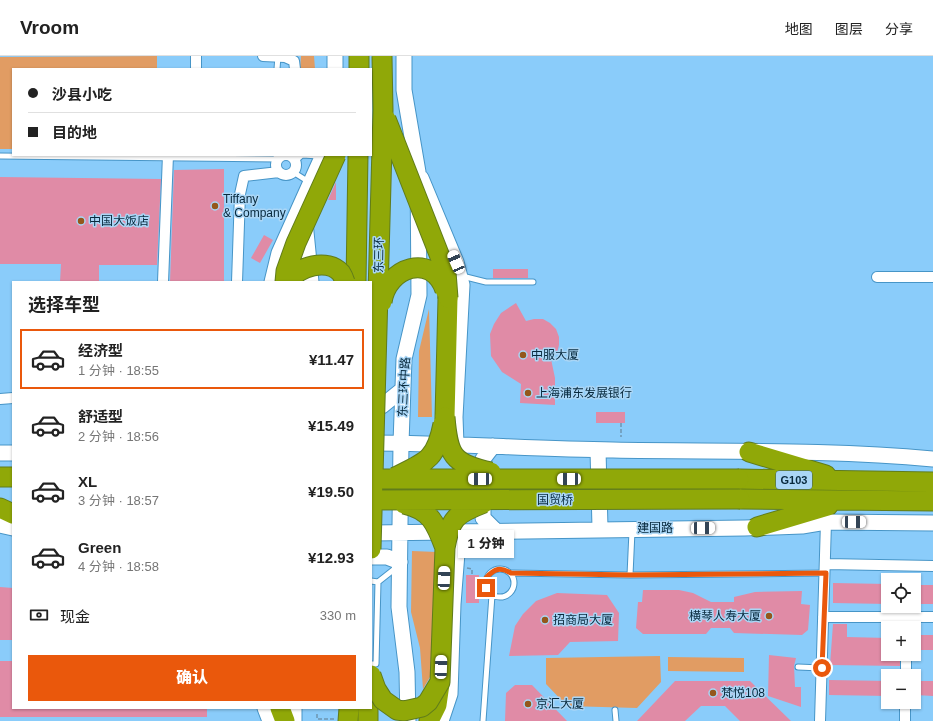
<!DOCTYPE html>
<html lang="zh">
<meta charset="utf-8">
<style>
body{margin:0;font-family:Helvetica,"Noto Sans SC",sans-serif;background:#f2f2f2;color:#222;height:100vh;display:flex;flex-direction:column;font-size:15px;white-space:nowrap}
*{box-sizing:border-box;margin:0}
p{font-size:13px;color:#767676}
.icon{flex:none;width:22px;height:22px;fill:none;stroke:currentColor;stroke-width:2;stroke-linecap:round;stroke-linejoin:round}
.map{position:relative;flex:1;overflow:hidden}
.side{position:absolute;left:12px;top:225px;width:360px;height:428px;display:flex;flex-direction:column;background:#fff;border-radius:0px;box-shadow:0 1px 3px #0004}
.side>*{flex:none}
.banner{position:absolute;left:12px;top:12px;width:360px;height:88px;border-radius:0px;box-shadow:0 1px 3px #0004;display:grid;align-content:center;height:88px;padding:0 16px;background:#fff}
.fabs{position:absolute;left:881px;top:517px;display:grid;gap:8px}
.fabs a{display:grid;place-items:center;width:40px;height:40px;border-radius:0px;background:#fff;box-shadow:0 1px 3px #0004;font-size:20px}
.end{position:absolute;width:18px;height:18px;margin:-9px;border:5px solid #ea580c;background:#fff;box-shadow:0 0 0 2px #fff}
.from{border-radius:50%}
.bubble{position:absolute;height:28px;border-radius:0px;background:#fff;box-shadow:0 1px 3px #0004;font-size:13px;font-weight:800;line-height:28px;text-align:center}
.car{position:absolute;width:12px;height:24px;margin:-12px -6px;border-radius:5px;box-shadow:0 0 3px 1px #0007;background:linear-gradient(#fff 24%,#345 0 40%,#fff 0 76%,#345 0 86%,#fff 0)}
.banner b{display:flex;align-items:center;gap:14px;height:38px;font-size:15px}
.banner b+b{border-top:1px solid #e0e0e0}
.banner i{width:10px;height:10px;background:#222}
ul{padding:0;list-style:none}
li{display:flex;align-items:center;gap:12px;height:60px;margin:0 8px 6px;padding:0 8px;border:2px solid transparent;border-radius:0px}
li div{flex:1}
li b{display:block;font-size:15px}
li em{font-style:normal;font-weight:800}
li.selected{border-color:#ea580c}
li>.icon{width:36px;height:36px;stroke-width:1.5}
h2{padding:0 16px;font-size:18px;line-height:48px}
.pay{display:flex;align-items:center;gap:10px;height:44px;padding:0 16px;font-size:15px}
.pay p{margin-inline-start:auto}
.primary-button{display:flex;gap:8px;margin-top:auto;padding:8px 16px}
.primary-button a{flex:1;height:46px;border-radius:0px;background:#ea580c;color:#fff;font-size:16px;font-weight:800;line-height:46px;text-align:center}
header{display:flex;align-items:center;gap:24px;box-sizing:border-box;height:56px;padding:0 20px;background:#fff;border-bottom:1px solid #e0e0e0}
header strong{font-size:19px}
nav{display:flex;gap:22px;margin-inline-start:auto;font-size:14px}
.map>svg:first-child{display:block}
.built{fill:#8accfa;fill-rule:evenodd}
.green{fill:#e19c63}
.building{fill:#e08ba6}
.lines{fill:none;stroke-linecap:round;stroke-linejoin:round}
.lane-casing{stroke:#4795c7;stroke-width:7}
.street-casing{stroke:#4795c7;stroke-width:12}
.secondary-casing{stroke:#4795c7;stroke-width:17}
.highway-casing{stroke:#607c1b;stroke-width:21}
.path{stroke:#6d95b1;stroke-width:1.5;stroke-dasharray:4 2;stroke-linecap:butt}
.lane{stroke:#fff;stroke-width:5}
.street{stroke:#fff;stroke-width:10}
.secondary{stroke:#fff;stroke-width:15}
.highway{stroke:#90a808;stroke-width:19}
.highway-bridge-casing{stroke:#607c1b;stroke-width:21;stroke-linecap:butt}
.highway-bridge{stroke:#90a808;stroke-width:19}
.route{stroke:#ea580c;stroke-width:5}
.poi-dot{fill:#94571b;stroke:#aad6f6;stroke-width:1.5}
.labels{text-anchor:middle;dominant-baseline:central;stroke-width:3;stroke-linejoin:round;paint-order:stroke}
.shield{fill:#aad6f6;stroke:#385d74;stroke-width:1}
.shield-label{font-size:11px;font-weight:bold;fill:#07293d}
.poi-label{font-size:12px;fill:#07293d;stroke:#aad6f6;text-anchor:start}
.street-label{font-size:12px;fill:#07293d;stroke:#aad6f6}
</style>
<header>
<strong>Vroom</strong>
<nav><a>地图</a><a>图层</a><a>分享</a></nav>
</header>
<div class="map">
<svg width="933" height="665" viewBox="0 0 933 665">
<rect width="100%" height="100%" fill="#aad6f6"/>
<path class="built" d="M0,0H933V665H0ZM13,13H371V99H13ZM13,226H371V652H13ZM888,524H914V550H888ZM888,572H914V598H888ZM888,620H914V646H888Z"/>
<path class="green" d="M157,0V13H13V93H0V1Z
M301,0H314L315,13H300Z
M429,253L432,361H418L419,295Z
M412,495L437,496L434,614L423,633L420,592L411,556Z
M660,600L661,626L637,652L567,650L546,628V602Z
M668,601L744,602V616L668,615Z"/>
<path class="building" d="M224,113V226H170L174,114Z
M0,121L161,123L157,209H99V226H60L61,208H0Z
M336,126V144H328Z
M264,179L273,184L260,207L251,202Z
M493,213H528V222H493Z
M516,247L526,265L534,263H543L550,267L556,273L559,281V289L557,297L551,303L555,322V349L520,347L521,328L502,316L491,300L490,278L494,268L501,257Z
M596,356H625V367H596Z
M466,519H479V547H466Z
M833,527L888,528V548L833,547Z
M914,529H933V548H914Z
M0,531L13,532V584H0Z
M643,534H679L693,537L711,546H734V541L755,536L802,535L801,548L810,549L808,574L802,579L734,577L730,572H711L706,578H643L636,572L638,546H642Z
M557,537L607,539L619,557L618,585L570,586L558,599L509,600L515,570L523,558L536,545Z
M833,568H847V581L888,582V598H900V610L830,609Z
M916,579H933V594H915Z
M769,599L796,602L794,610L795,631H801V651L768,640Z
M0,605H13V652H207V661H0Z
M829,624L888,625V640L829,639Z
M675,625H750L791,665H740L725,650H701L685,665H637Z
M916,625H933V640L916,639Z
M515,629H532L567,665H505L506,637Z"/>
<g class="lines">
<defs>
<path id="lane" d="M277,13L278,0
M0,100L278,103
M295,105L302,99L320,100
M293,116L309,126
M462,220L486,226H533
M486 527a14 14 0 1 1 28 0a14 14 0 1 1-28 0Z
M511,517L630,519L826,517
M630,519L632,475
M371,525L378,526L397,511
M371,608H376L378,526
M798,611L821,612
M615,654L616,665
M483,665L492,539"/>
<path id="street" d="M196,0V13
M263,0L285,1L294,5L295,13
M276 109a10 10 0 1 1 20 0a10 10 0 1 1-20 0Z
M877,221H933
M163,226L168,99
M237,226L240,138L244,120L279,116
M0,343L13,342
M826,508L933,510
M823,561H933
M906,572L907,561
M906,620V598
M820,665L826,466
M905,665V646"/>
<path id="secondary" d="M404,0V34L418,116L419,239L404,303L401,387L399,551L407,616L408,665
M335,13V0
M421,122L456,206L462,229L455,361L456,388
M305,166L311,226
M272,226L279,197L323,99
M371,350H382L403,333
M371,387C452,387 532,393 613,394C719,396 827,393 933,403
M493,390L483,403V462L495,474
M598,394L600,472
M0,397H13
M0,469L13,472
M371,477L745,472L802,470L826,466L933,467
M371,501H387L400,506
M265,652L270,665
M294,652V665
M441,665L450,638L453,548L457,497L462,475"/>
<path id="highway" d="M359,13V0
M356,226L358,99
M445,361L448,242
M749,396L826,419
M0,421H13
M739,423L933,426
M740,443L933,445
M0,452L13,458
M757,471L828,450
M280,652L285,665
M368,652V665
M348,665L349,652
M429,665L437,649L440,628"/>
</defs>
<use href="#lane" class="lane-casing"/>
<use href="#street" class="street-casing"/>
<use href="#secondary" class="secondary-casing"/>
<use href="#highway" class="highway-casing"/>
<path class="path" d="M621,367V381
M467,512L472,513V519
M317,658V663H334"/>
<use href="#lane" class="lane"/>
<use href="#street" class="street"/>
<use href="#secondary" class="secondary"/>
<use href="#highway" class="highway"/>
<defs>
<path id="highway-bridge" d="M386,63L446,216L448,242
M285,226L286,215L296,187L336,99
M289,226C297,210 328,202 341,217C343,220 344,223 345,226
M382,246C387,211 432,196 445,234
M445,361C448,399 452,408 491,416
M395,421C426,406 436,404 443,368
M371,423H739
M371,444L740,443
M404,448C431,454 436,468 445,492
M371,493L383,54L382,0
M371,619L376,633L383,644L397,654L404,655L422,651L428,646L440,626L445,492C450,463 455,458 484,447"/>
</defs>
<use href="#highway-bridge" class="highway-bridge-casing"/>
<use href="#highway-bridge" class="highway-bridge"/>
</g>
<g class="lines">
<path class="route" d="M486,532V522C495,512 500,511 511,517L630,519L826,517L822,612"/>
</g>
<g class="poi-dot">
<circle cx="215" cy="150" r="4"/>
<circle cx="81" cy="165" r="4"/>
<circle cx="523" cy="299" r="4"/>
<circle cx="528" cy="337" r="4"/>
<circle cx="769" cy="560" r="4"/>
<circle cx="545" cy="564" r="4"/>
<circle cx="713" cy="637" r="4"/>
<circle cx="528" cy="648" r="4"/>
</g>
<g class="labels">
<rect class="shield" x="776" y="415" width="36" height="18" rx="3"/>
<g class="shield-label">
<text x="794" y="424">G103</text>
</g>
<g class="poi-label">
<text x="223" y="143">Tiffany<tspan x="223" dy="14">&amp; Company</tspan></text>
<text x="89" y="165">中国大饭店</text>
<text x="531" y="299">中服大厦</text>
<text x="536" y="337">上海浦东发展银行</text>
<text x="761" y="560" text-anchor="end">横琴人寿大厦</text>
<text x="553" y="564">招商局大厦</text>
<text x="721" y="637">梵悦108</text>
<text x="536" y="648">京汇大厦</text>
</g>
<g class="street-label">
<text transform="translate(379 199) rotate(-89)">东三环</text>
<text transform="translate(404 331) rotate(-87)">东三环中路</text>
<text x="555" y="444">国贸桥</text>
<text x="655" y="472">建国路</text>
</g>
</g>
</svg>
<div class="fabs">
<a><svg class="icon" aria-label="locate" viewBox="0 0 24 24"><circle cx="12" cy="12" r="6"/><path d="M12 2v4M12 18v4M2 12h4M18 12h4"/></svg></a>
<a>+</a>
<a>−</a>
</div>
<i class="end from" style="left:822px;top:612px"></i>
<i class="end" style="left:486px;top:532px"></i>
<div class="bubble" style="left:458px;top:474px;width:56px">1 分钟</div>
<i class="car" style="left:456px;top:206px;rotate:337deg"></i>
<i class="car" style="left:480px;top:423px;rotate:270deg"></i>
<i class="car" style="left:569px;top:423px;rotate:270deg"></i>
<i class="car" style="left:854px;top:466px;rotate:90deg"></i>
<i class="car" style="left:703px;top:472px;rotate:89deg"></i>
<i class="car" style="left:444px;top:522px;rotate:2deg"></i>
<i class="car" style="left:441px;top:611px;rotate:2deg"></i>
<div class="banner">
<b><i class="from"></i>沙县小吃</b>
<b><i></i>目的地</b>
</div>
<section class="side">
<h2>选择车型</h2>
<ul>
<li class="selected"><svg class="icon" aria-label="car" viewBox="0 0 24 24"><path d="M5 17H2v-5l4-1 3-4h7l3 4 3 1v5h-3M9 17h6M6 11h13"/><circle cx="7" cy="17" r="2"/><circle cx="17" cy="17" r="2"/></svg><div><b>经济型</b><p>1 分钟 · 18:55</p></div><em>¥11.47</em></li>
<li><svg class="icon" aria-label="car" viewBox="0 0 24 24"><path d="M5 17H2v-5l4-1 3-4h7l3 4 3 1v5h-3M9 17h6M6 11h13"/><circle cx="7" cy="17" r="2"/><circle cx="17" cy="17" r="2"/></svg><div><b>舒适型</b><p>2 分钟 · 18:56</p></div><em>¥15.49</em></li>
<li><svg class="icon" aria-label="car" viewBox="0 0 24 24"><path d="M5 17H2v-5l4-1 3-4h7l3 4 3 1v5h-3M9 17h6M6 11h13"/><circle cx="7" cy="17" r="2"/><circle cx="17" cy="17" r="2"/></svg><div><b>XL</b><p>3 分钟 · 18:57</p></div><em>¥19.50</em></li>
<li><svg class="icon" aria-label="car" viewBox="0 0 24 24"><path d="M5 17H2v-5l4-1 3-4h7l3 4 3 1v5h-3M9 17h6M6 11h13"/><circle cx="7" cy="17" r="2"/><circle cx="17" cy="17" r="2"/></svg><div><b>Green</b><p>4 分钟 · 18:58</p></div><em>¥12.93</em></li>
</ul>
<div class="pay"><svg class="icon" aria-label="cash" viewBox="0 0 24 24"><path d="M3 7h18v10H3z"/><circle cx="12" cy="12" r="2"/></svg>现金<p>330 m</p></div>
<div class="primary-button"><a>确认</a></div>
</section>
</div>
